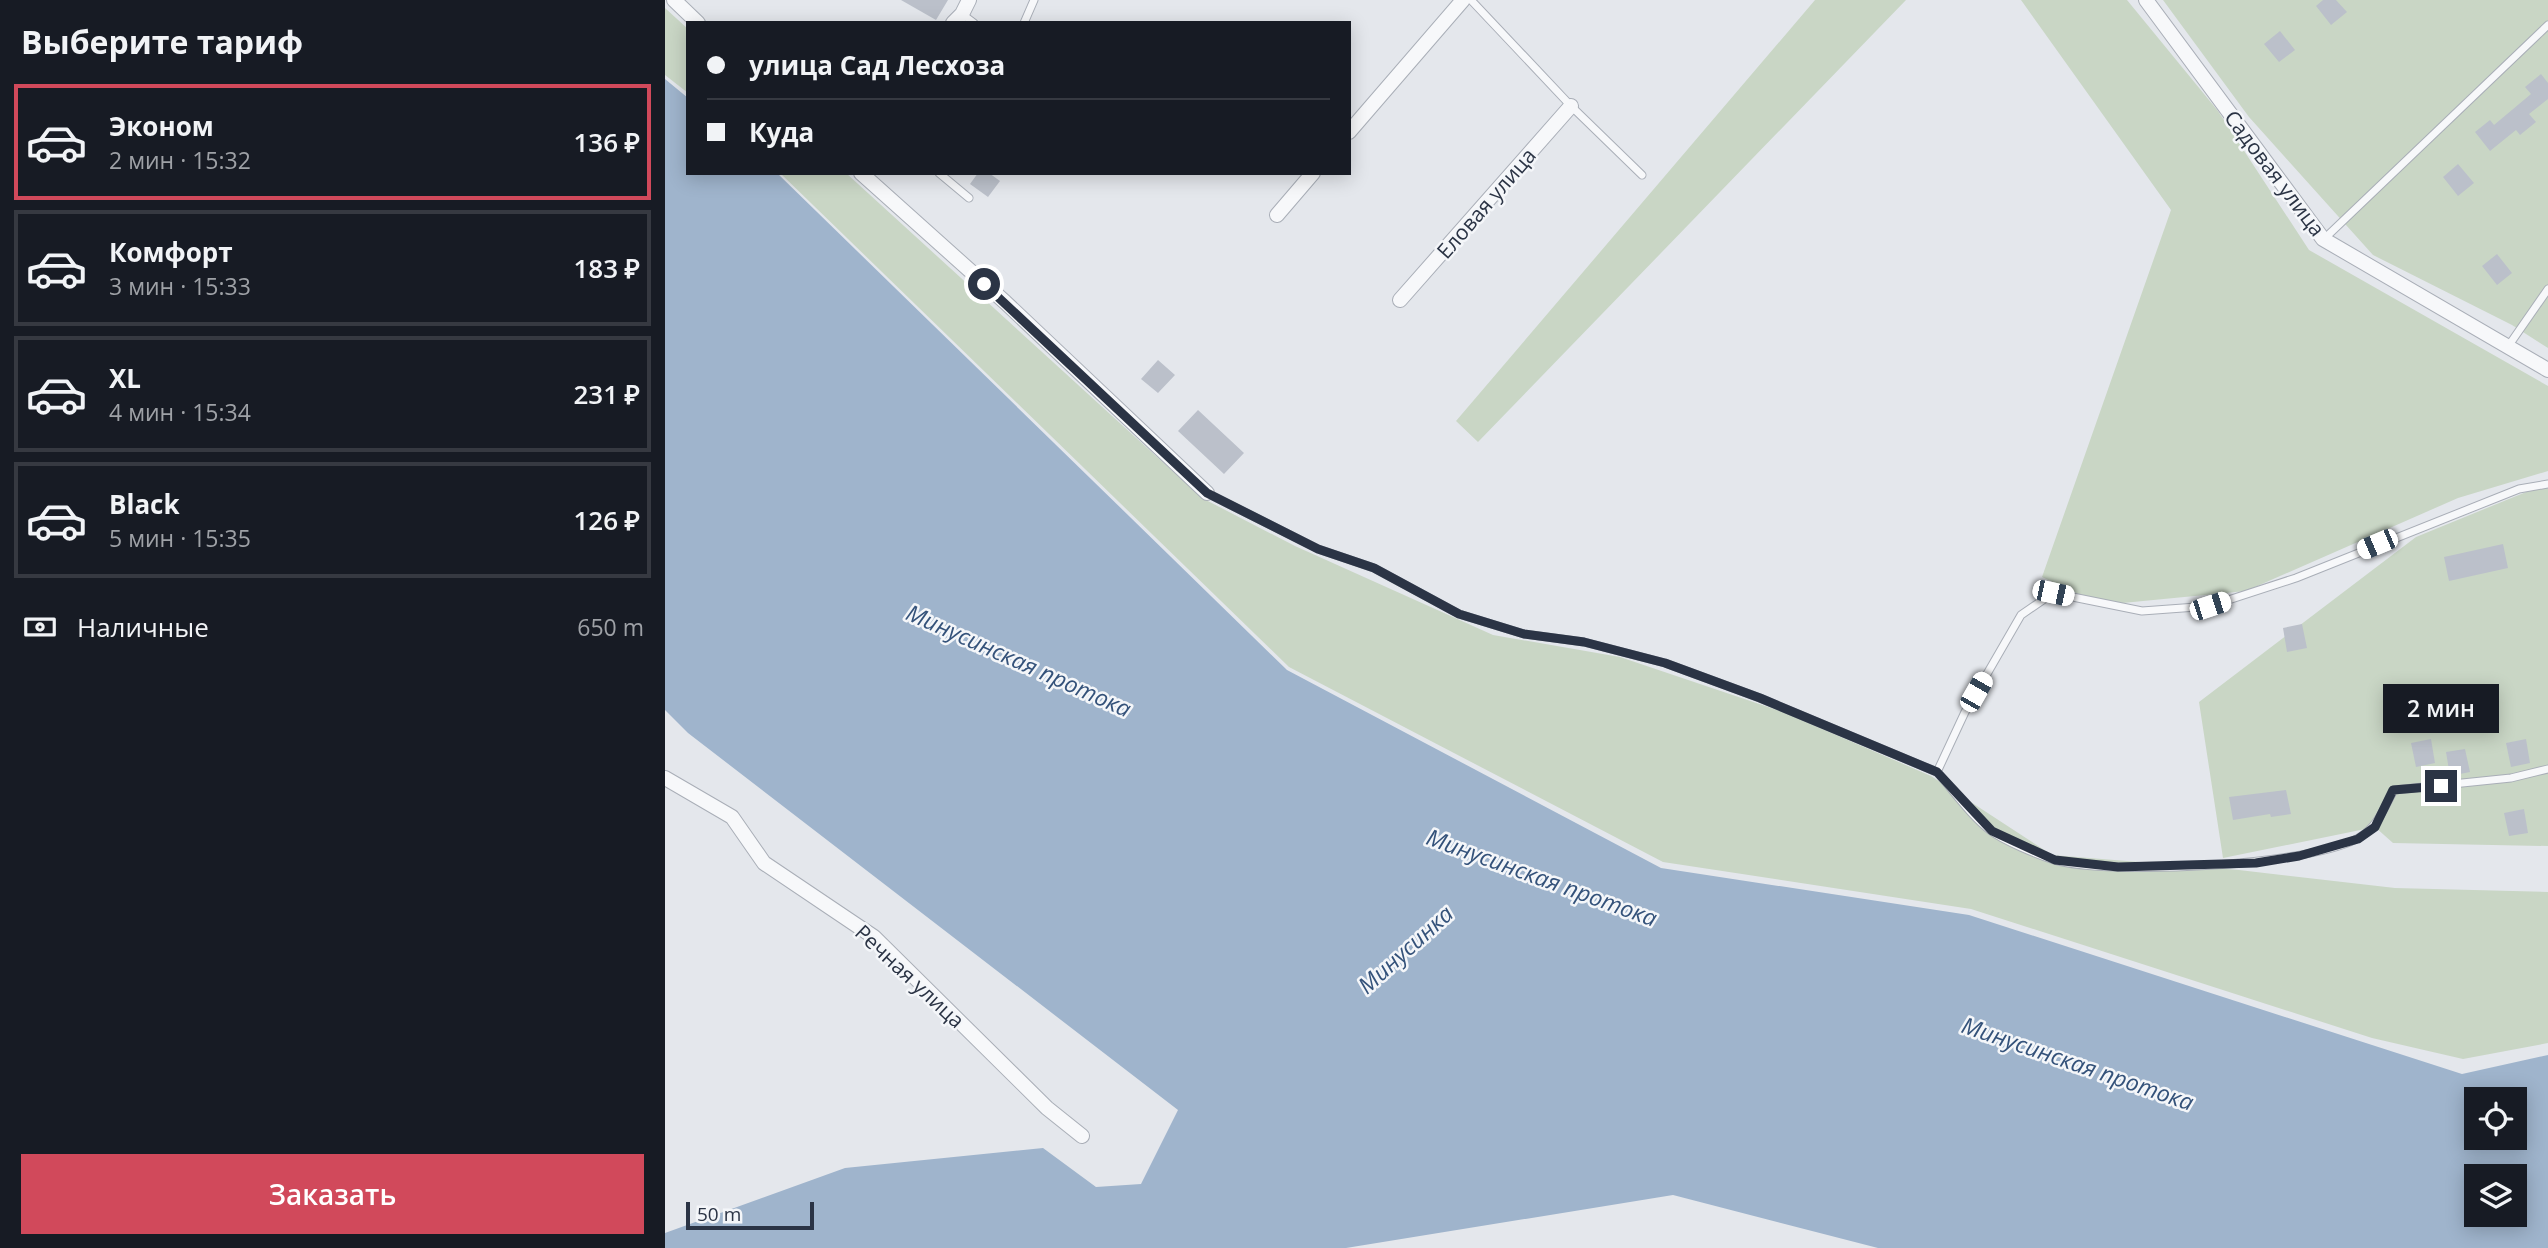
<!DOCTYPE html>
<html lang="ru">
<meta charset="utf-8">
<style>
body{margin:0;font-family:"Open Sans",sans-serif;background:#20242c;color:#f1f3f6;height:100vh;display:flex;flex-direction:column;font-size:26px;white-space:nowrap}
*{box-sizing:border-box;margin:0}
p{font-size:23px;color:#9ea1a6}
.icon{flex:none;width:38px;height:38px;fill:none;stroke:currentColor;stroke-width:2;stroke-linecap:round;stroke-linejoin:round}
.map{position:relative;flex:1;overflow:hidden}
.details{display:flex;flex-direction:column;background:#171b24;width:665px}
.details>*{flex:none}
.banner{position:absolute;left:21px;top:21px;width:665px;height:154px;border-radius:0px;box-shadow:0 4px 18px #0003;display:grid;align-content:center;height:154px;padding:0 21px;background:#171b24}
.tools{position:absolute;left:1799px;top:1087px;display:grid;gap:14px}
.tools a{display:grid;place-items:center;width:63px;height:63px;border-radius:0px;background:#171b24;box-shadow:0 4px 18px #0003;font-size:35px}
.scale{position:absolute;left:21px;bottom:18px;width:128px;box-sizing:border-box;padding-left:7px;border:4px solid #2b3445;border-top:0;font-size:19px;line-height:24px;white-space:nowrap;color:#2b3445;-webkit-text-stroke:5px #f4f6f9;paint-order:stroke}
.end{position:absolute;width:32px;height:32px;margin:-16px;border:9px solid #2b3445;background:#fff;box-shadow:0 0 0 4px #fff}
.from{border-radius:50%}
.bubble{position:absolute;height:49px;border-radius:0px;background:#171b24;box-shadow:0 4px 18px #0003;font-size:23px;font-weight:600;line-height:49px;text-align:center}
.car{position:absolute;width:21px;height:42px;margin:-21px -10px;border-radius:9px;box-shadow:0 0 5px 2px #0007;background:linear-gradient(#fff 24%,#345 0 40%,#fff 0 76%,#345 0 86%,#fff 0)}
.banner b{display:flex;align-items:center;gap:24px;height:66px;font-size:26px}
.banner b+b{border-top:2px solid #363941}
.banner i{width:18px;height:18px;background:#f1f3f6}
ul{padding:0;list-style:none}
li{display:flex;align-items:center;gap:21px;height:116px;margin:0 14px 10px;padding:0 7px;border:4px solid #363941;border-radius:0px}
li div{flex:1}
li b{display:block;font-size:26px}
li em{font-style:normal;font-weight:600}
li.current{border-color:#d1495b}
li>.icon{width:63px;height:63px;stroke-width:1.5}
h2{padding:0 21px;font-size:32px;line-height:84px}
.pay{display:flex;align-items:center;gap:18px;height:77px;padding:0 21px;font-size:26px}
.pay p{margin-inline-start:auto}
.cta{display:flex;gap:14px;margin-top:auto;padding:14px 21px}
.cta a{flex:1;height:80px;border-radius:0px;background:#d1495b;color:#fff;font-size:28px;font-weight:600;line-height:80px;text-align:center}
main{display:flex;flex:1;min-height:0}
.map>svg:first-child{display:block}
.green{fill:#c9d6c5}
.water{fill:#9fb4cc;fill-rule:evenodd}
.building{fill:#bbc0ca}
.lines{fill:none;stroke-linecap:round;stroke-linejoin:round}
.service-casing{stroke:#a9aeb7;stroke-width:9}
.minor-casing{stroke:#a9aeb7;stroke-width:16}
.service{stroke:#f7f8fa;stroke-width:7}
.minor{stroke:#f7f8fa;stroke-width:14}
.route{stroke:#2b3445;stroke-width:9}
.labels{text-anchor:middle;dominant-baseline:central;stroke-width:5;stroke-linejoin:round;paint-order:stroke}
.street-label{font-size:21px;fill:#2b3445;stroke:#f4f6f9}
.water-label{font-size:23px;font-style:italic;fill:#34527a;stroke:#f4f6f9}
</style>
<main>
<section class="details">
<h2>Выберите тариф</h2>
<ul>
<li class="current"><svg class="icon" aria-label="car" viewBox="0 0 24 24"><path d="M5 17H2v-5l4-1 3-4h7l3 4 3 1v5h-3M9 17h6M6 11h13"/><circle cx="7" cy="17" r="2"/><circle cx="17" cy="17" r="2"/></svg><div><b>Эконом</b><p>2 мин · 15:32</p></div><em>136 ₽</em></li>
<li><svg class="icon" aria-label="car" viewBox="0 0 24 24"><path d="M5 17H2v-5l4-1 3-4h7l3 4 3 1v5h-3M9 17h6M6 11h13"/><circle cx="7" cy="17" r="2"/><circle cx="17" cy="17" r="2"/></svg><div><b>Комфорт</b><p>3 мин · 15:33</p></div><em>183 ₽</em></li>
<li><svg class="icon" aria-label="car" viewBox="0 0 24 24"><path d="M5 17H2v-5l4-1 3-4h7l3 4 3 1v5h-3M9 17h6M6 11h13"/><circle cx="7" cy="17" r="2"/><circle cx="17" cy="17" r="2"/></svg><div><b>XL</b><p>4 мин · 15:34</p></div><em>231 ₽</em></li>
<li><svg class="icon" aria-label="car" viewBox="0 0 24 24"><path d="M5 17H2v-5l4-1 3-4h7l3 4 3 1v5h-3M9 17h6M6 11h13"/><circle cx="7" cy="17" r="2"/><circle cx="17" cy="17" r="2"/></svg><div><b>Black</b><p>5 мин · 15:35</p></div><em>126 ₽</em></li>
</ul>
<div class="pay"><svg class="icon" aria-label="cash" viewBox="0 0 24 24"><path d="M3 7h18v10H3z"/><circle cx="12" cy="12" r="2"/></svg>Наличные<p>650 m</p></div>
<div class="cta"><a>Заказать</a></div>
</section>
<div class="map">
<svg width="1883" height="1248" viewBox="0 0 1883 1248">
<rect width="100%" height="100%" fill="#e4e7ec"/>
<path class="green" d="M1150,0H1241L813,442L791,421Z
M1356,0H1462L1553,111L1644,250L1883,386V471L1793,498L1581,591L1437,605L1377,577L1506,210Z
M1498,0H1883V348L1847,325L1708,255L1584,117Z
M0,8L23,29V93L0,75Z
M115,173H181L537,498L630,546L828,635L955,657L1118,712L1266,776L1387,855L1574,870L1730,888L1883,892V1043L1798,1059L1707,1038L1306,909L998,862L624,667Z
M1883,483V846L1728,843L1710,827L1558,858L1534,702L1751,537Z"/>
<path class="water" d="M0,79L23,98V173H112L622,670L996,868L1304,915L1797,1074L1883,1055V1248H1213L1008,1195L681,1248H0V1233L180,1168L378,1148L431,1187L476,1184L513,1110L23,733L0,710ZM1811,1099H1850V1138H1811ZM1811,1176H1850V1214H1811Z"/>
<path class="building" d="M236,0H283L271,20Z
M1658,0H1671L1682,12L1666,25L1651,6Z
M1615,31L1630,50L1614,62L1599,44Z
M1876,74L1883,83V99L1864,114L1871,122L1855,135L1851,130L1825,151L1810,132L1825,120L1829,125L1866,94L1860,87Z
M1793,164L1809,183L1793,196L1778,177Z
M313,173H324L335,181L323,197L305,184Z
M1832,254L1847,273L1832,285L1817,266Z
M493,360L510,375L493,393L476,379Z
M533,410L579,453L559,474L513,431Z
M1838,544L1843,568L1784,581L1779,557Z
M1637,624L1642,648L1622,652L1618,628Z
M1766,739L1770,763L1751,767L1746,743Z
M1861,739L1865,763L1846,767L1841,743Z
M1800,749L1805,772L1785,776L1781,752Z
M1621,790L1626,814L1606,817L1605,814L1568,820L1564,797Z
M1859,809L1863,833L1844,836L1839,813Z"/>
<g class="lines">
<defs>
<path id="service" d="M806,0L906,106L977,175
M297,14L309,23
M359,23L369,0
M274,173L304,198
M1659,239L1883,25
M1842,348L1883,289
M1883,484L1854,489L1631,578L1545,606L1477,611L1388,593L1356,615L1300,712L1272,772C1289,791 1306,816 1326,831C1339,841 1373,855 1389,860C1443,876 1648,866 1695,837C1713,826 1719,808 1729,790L1846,778L1883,769
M542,493L653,549L709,568L794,614L859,634L919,642L1000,663L1095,698L1272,772"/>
<path id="minor" d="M9,0L33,23
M1481,0L1658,239L1883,370
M288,23L297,14L304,0
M684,132L798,0
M196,173L340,302L542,493
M612,215L648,173
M735,300L906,106
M0,778L67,817L99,863L209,937L382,1108L417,1136"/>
</defs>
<use href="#service" class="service-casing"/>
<use href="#minor" class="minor-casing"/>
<use href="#service" class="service"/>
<use href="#minor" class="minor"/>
</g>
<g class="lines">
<path class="route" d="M319,284L542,493L653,549L709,568L794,614L859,634L919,642L1000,663L1095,698L1272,772L1327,831L1390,860L1453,867L1591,863L1634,856L1693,839L1710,827L1728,790L1776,786"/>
</g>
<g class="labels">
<g class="street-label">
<text transform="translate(1610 173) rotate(53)">Садовая улица</text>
<text transform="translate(821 203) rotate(-49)">Еловая улица</text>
<text transform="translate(245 976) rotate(43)">Речная улица</text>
</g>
<g class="water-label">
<text transform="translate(354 660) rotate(24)">Минусинская протока</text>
<text transform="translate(877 877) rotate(20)">Минусинская протока</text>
<text transform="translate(740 949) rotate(-42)">Минусинка</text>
<text transform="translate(1413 1063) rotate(19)">Минусинская протока</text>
</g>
</g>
</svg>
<div class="tools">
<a><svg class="icon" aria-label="locate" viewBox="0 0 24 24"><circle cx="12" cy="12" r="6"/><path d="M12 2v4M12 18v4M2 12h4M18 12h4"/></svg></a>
<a><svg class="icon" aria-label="layers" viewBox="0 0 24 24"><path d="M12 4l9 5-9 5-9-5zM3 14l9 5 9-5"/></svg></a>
</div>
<div class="scale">50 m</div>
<i class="end from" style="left:319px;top:284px"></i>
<i class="end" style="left:1776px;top:786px"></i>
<div class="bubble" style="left:1718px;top:684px;width:116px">2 мин</div>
<i class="car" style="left:1712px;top:544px;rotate:247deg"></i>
<i class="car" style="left:1388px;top:593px;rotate:102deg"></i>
<i class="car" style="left:1545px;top:606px;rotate:72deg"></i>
<i class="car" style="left:1311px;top:692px;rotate:30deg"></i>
<div class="banner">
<b><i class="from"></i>улица Сад Лесхоза</b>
<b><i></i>Куда</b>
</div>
</div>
</main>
